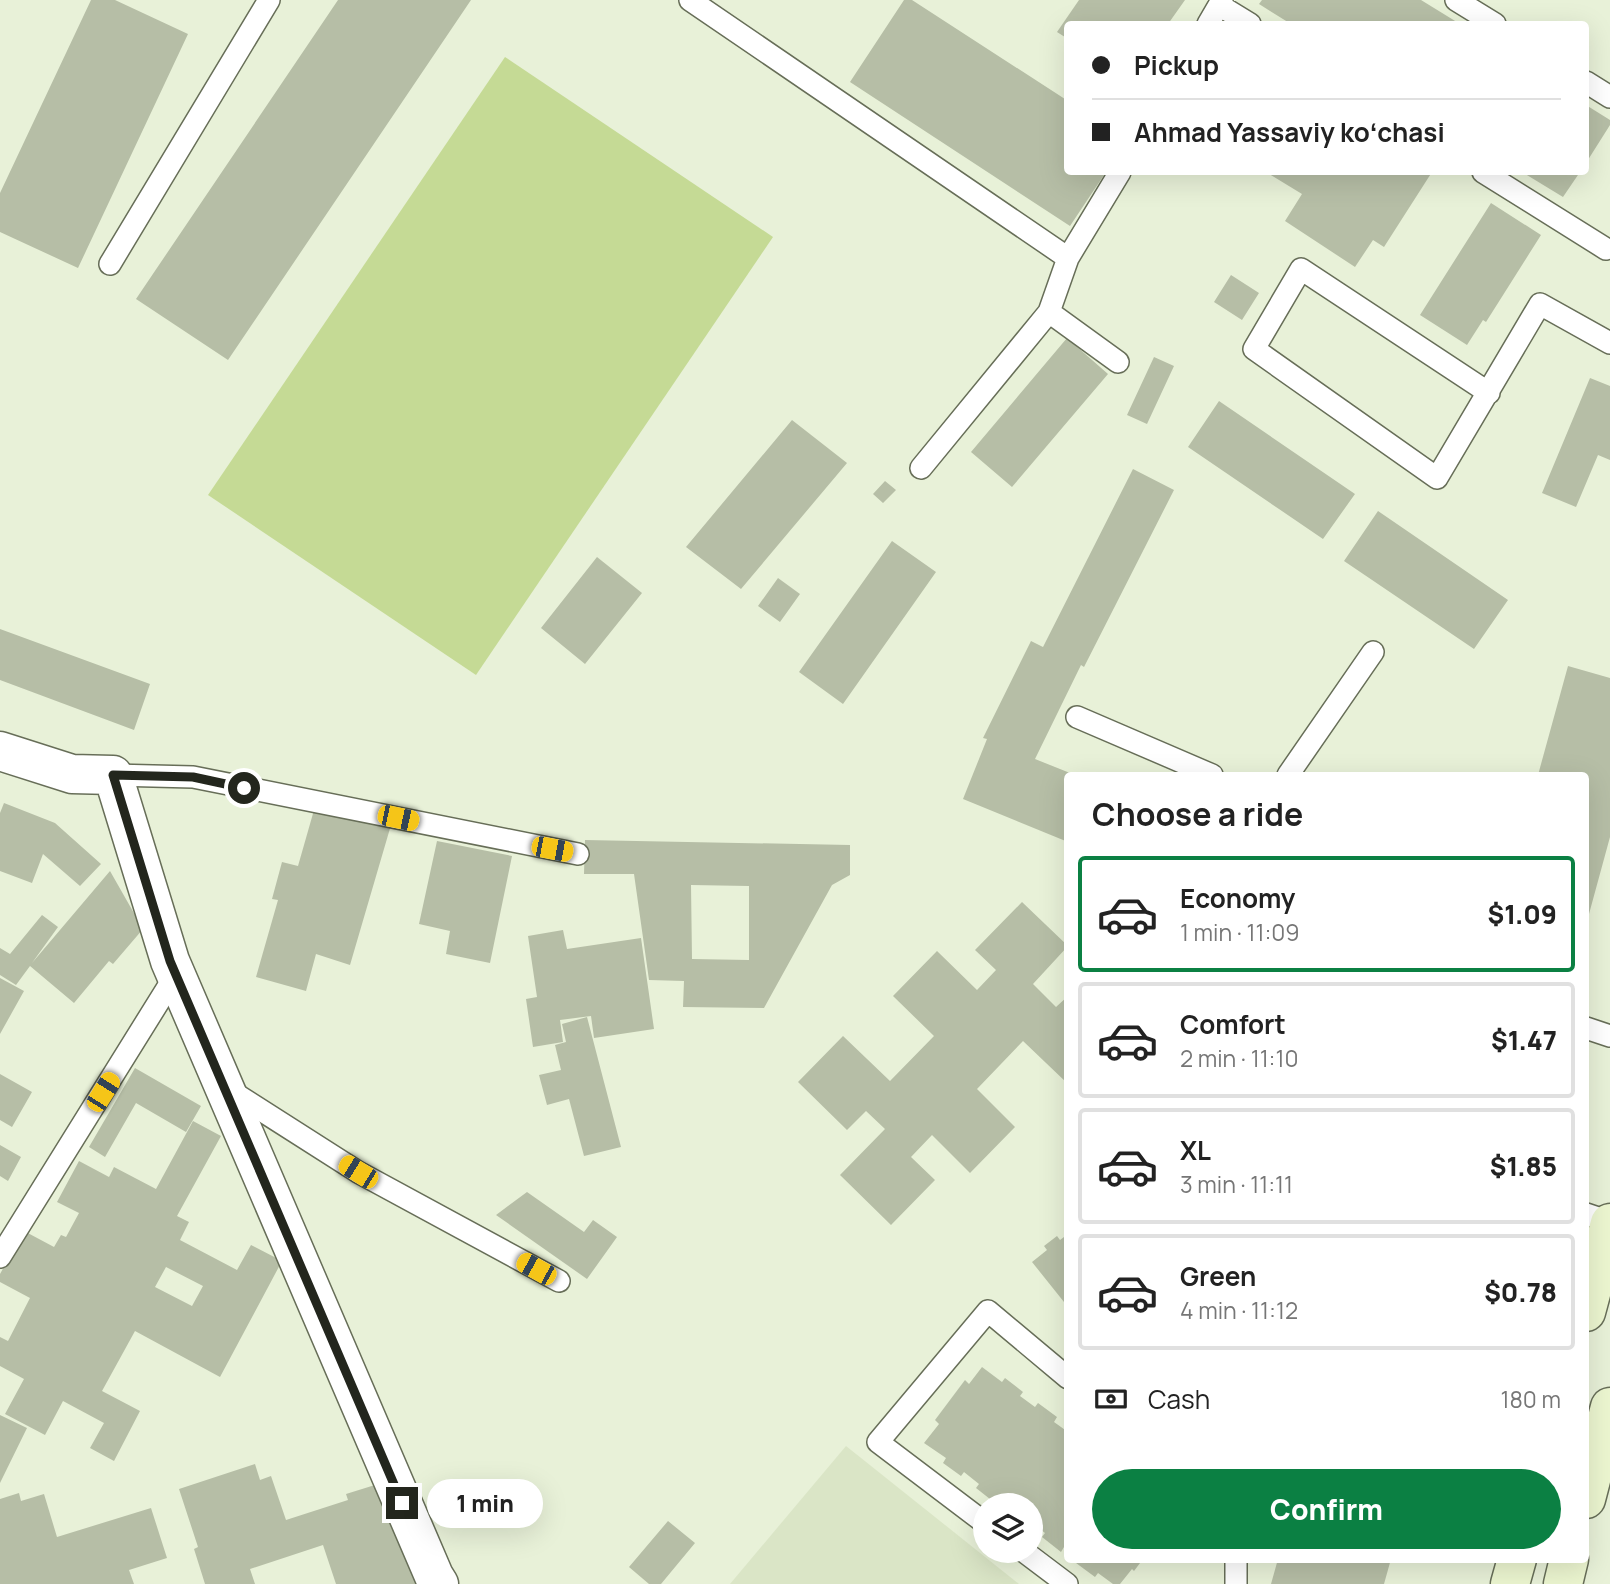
<!DOCTYPE html>
<meta charset="utf-8">
<style>
body{margin:0;font-family:Manrope,sans-serif;background:#f2f2f2;color:#222;height:100vh;display:flex;flex-direction:column;font-size:26px;white-space:nowrap}
*{box-sizing:border-box;margin:0}
p{font-size:23px;color:#767676}
.icon{flex:none;width:38px;height:38px;fill:none;stroke:currentColor;stroke-width:2;stroke-linecap:round;stroke-linejoin:round}
.map{position:relative;flex:1;overflow:hidden}
.side{position:absolute;left:1064px;top:772px;width:525px;height:791px;display:flex;flex-direction:column;background:#fff;border-radius:7px;box-shadow:0 7px 28px #0002}
.side>*{flex:none}
.guide{position:absolute;left:1064px;top:21px;width:525px;height:154px;border-radius:7px;box-shadow:0 7px 28px #0002;display:grid;align-content:center;height:154px;padding:0 28px;background:#fff}
.controls{position:absolute;left:973px;top:1493px;display:grid;gap:14px}
.controls a{display:grid;place-items:center;width:70px;height:70px;border-radius:50%;background:#fff;box-shadow:0 7px 28px #0002;font-size:35px}
.end{position:absolute;width:32px;height:32px;margin:-16px;border:9px solid #23261d;background:#fff;box-shadow:0 0 0 4px #fff}
.from{border-radius:50%}
.bubble{position:absolute;height:49px;border-radius:24px;background:#fff;box-shadow:0 7px 28px #0002;font-size:23px;font-weight:800;line-height:49px;text-align:center}
.car{position:absolute;width:21px;height:42px;margin:-21px -10px;border-radius:9px;box-shadow:0 0 5px 2px #0007;background:linear-gradient(#f5c518 24%,#345 0 40%,#f5c518 0 76%,#345 0 86%,#f5c518 0)}
.guide b{display:flex;align-items:center;gap:24px;height:66px;font-size:26px}
.guide b+b{border-top:2px solid #e0e0e0}
.guide i{width:18px;height:18px;background:#222}
ul{padding:0;list-style:none}
li{display:flex;align-items:center;gap:21px;height:116px;margin:0 14px 10px;padding:0 14px;border:4px solid #e0e0e0;border-radius:7px}
li div{flex:1}
li b{display:block;font-size:26px}
li em{font-style:normal;font-weight:800}
li.active{border-color:#0b8043}
li>.icon{width:63px;height:63px;stroke-width:1.5}
h2{padding:0 28px;font-size:32px;line-height:84px}
.pay{display:flex;align-items:center;gap:18px;height:77px;padding:0 28px;font-size:26px}
.pay p{margin-inline-start:auto}
.primary-button{display:flex;gap:14px;margin-top:auto;padding:14px 28px}
.primary-button a{flex:1;height:80px;border-radius:42px;background:#0b8043;color:#fff;font-size:28px;font-weight:800;line-height:80px;text-align:center}
.map>svg:first-child{display:block}
.built{fill:#dae5c6}
.green{fill:#c5da95}
.building{fill:#b6bea6;fill-rule:evenodd}
.lines{fill:none;stroke-linecap:round;stroke-linejoin:round}
.lane-casing{stroke:#676e58;stroke-width:24}
.street-casing{stroke:#676e58;stroke-width:41}
.secondary-casing{stroke:#676e58;stroke-width:41}
.lane{stroke:#fff;stroke-width:21}
.street{stroke:#fff;stroke-width:38}
.secondary{stroke:#ecf6d0;stroke-width:38}
.route{stroke:#23261d;stroke-width:9}
</style>
<div class="map">
<svg width="1610" height="1584" viewBox="0 0 1610 1584">
<rect width="100%" height="100%" fill="#e8f1d8"/>
<path class="built" d="M846,1446L1019,1584H730Z"/>
<path class="green" d="M505,57L773,237L476,675L208,495Z"/>
<path class="building" d="M91,0H115L188,34L78,268L0,232V193Z
M338,0H471L228,360L136,299Z
M904,0H912L1068,101V172H1106L1070,226L850,82Z
M1079,0H1185L1168,24H1068V39L1057,32Z
M1262,0H1421L1460,24H1291L1259,4Z
M1586,105L1610,120V125L1586,163Z
M1266,172H1432L1384,247L1373,240L1355,267L1285,221L1302,194Z
M1522,172H1580L1563,197Z
M1491,203L1541,235L1486,322L1483,320L1467,345L1420,315Z
M1231,275L1259,293L1242,320L1214,302Z
M1067,338L1108,374L1012,487L971,452Z
M1154,357L1174,366L1147,424L1127,415Z
M1590,378L1610,386V460L1598,455L1576,507L1542,493Z
M1219,401L1355,494L1323,539L1188,447Z
M792,420L847,463L741,589L686,547Z
M1133,469L1174,490L1084,667L1081,665L1035,759L1075,775H1068V842L963,799L987,739L983,738L1031,641L1043,647Z
M885,481L896,490L883,503L873,494Z
M1378,511L1508,600L1474,649L1344,561Z
M892,541L936,572L843,704L799,672Z
M597,557L642,593L585,664L541,628Z
M778,578L800,594L780,622L758,606Z
M0,629L150,684L134,730L0,680Z
M1568,666L1610,678V837L1586,925V775H1538Z
M4,803L55,823L101,864L80,886L43,854L32,883L0,871V813Z
M316,803L391,825L350,965L316,954L306,991L256,977L278,900L272,899L282,862L298,866Z
M585,840L850,845V875L832,885L764,1008L683,1007L684,981L649,980L634,874H584ZM691,885L749,886V960L692,959Z
M437,841L512,856L490,963L446,954L450,931L419,924Z
M110,871L143,929L113,964L109,961L74,1003L30,966L16,985L0,975V948L10,954L42,915L58,927L32,963Z
M1022,902L1068,946L1033,984L1056,1007L1068,996V1084L1023,1041L977,1089L1015,1127L970,1173L932,1135L911,1157L935,1180L891,1225L840,1175L885,1129L866,1111L847,1130L798,1082L843,1036L890,1081L934,1036L893,996L937,951L977,990L996,970L975,950Z
M563,930L567,949L641,938L654,1029L594,1038L591,1016L560,1020L563,1042L533,1047L526,999L537,997L528,936Z
M0,978L24,991L0,1034Z
M587,1017L621,1147L584,1156L569,1099L547,1105L539,1075L561,1070L555,1045L566,1042L562,1024Z
M135,1068L201,1106L186,1132L136,1103L105,1157L89,1147Z
M0,1074L32,1092L12,1127L0,1120Z
M193,1121L221,1136L177,1216L189,1222L180,1240L237,1270L251,1245L282,1261L220,1377L135,1331L102,1391L140,1411L114,1461L90,1448L104,1423L63,1401L45,1435L5,1414L24,1379L0,1366V1337L8,1341L30,1298L0,1282V1274L24,1231L54,1247L61,1235L66,1237L79,1213L57,1202L79,1161L109,1177L114,1167L156,1189ZM166,1267L203,1286L192,1306L155,1287Z
M0,1145L21,1157L8,1181L0,1176Z
M527,1192L584,1232L593,1220L617,1237L587,1279L496,1215Z
M1068,1234V1307L1032,1262L1047,1250L1044,1246L1057,1236L1060,1240Z
M982,1367L1002,1382L1005,1378L1023,1392L1020,1396L1035,1407L1038,1403L1057,1417L1054,1422L1068,1432V1550L1064,1547L1061,1552L1042,1537L1045,1533L1031,1522V1505H1008L999,1498L995,1503L976,1488L979,1484L964,1472L961,1476L943,1463L946,1458L924,1443L939,1424L935,1420L965,1380L969,1384Z
M0,1415L27,1428L0,1483Z
M255,1464L260,1480L271,1476L286,1520L348,1500L346,1494L391,1480L425,1584H336L323,1545L250,1569L255,1584H205L194,1549L198,1547L179,1489Z
M19,1493L21,1501L44,1494L57,1537L151,1508L167,1558L129,1570L134,1584H0V1499Z
M668,1521L695,1543L661,1584H649L629,1567Z
M1079,1559H1143L1134,1571L1132,1569L1120,1584H1113L1098,1573L1095,1577L1076,1563Z
M1278,1559H1391L1384,1584H1271Z"/>
<g class="lines">
<defs>
<path id="lane" d="M690,0L1068,258L1120,172
M1456,0L1495,24
M1219,5L1250,24
M1208,24L1222,0
M1586,82L1610,97
M1483,172L1606,249
M110,264L269,0
M1049,312L1118,362
M1489,393L1301,269L1254,349L1437,478L1540,304L1610,343
M921,468L1049,312L1068,258
M1077,717L1212,775
M113,775L193,777L578,854
M1288,775L1373,652
M1586,1028L1610,1036
M231,1091L358,1172L559,1281
M1586,1214L1610,1222
M0,1257L176,974
M985,1523L878,1442L988,1311L1068,1378
M1022,1550L1067,1584
M1236,1584V1559"/>
<path id="street" d="M0,751L72,774L113,775L170,961L434,1576L439,1584"/>
<path id="secondary" d="M1586,1312L1610,1223
M1586,1499L1610,1407
M1510,1584L1517,1559
M1563,1584L1569,1559"/>
</defs>
<use href="#lane" class="lane-casing"/>
<use href="#street" class="street-casing"/>
<use href="#secondary" class="secondary-casing"/>
<use href="#lane" class="lane"/>
<use href="#street" class="street"/>
<use href="#secondary" class="secondary"/>
</g>
<g class="lines">
<path class="route" d="M244,788L193,777L113,775L170,961L402,1503"/>
</g>
</svg>
<div class="controls">
<a><svg class="icon" aria-label="layers" viewBox="0 0 24 24"><path d="M12 4l9 5-9 5-9-5zM3 14l9 5 9-5"/></svg></a>
</div>
<i class="end from" style="left:244px;top:788px"></i>
<i class="end" style="left:402px;top:1503px"></i>
<div class="bubble" style="left:427px;top:1479px;width:116px">1 min</div>
<i class="car" style="left:398px;top:818px;rotate:102deg"></i>
<i class="car" style="left:552px;top:849px;rotate:101deg"></i>
<i class="car" style="left:103px;top:1092px;rotate:32deg"></i>
<i class="car" style="left:358px;top:1172px;rotate:302deg"></i>
<i class="car" style="left:536px;top:1269px;rotate:299deg"></i>
<div class="guide">
<b><i class="from"></i>Pickup</b>
<b><i></i>Ahmad Yassaviy koʻchasi</b>
</div>
<section class="side">
<h2>Choose a ride</h2>
<ul>
<li class="active"><svg class="icon" aria-label="car" viewBox="0 0 24 24"><path d="M5 17H2v-5l4-1 3-4h7l3 4 3 1v5h-3M9 17h6M6 11h13"/><circle cx="7" cy="17" r="2"/><circle cx="17" cy="17" r="2"/></svg><div><b>Economy</b><p>1 min · 11:09</p></div><em>$1.09</em></li>
<li><svg class="icon" aria-label="car" viewBox="0 0 24 24"><path d="M5 17H2v-5l4-1 3-4h7l3 4 3 1v5h-3M9 17h6M6 11h13"/><circle cx="7" cy="17" r="2"/><circle cx="17" cy="17" r="2"/></svg><div><b>Comfort</b><p>2 min · 11:10</p></div><em>$1.47</em></li>
<li><svg class="icon" aria-label="car" viewBox="0 0 24 24"><path d="M5 17H2v-5l4-1 3-4h7l3 4 3 1v5h-3M9 17h6M6 11h13"/><circle cx="7" cy="17" r="2"/><circle cx="17" cy="17" r="2"/></svg><div><b>XL</b><p>3 min · 11:11</p></div><em>$1.85</em></li>
<li><svg class="icon" aria-label="car" viewBox="0 0 24 24"><path d="M5 17H2v-5l4-1 3-4h7l3 4 3 1v5h-3M9 17h6M6 11h13"/><circle cx="7" cy="17" r="2"/><circle cx="17" cy="17" r="2"/></svg><div><b>Green</b><p>4 min · 11:12</p></div><em>$0.78</em></li>
</ul>
<div class="pay"><svg class="icon" aria-label="cash" viewBox="0 0 24 24"><path d="M3 7h18v10H3z"/><circle cx="12" cy="12" r="2"/></svg>Cash<p>180 m</p></div>
<div class="primary-button"><a>Confirm</a></div>
</section>
</div>
